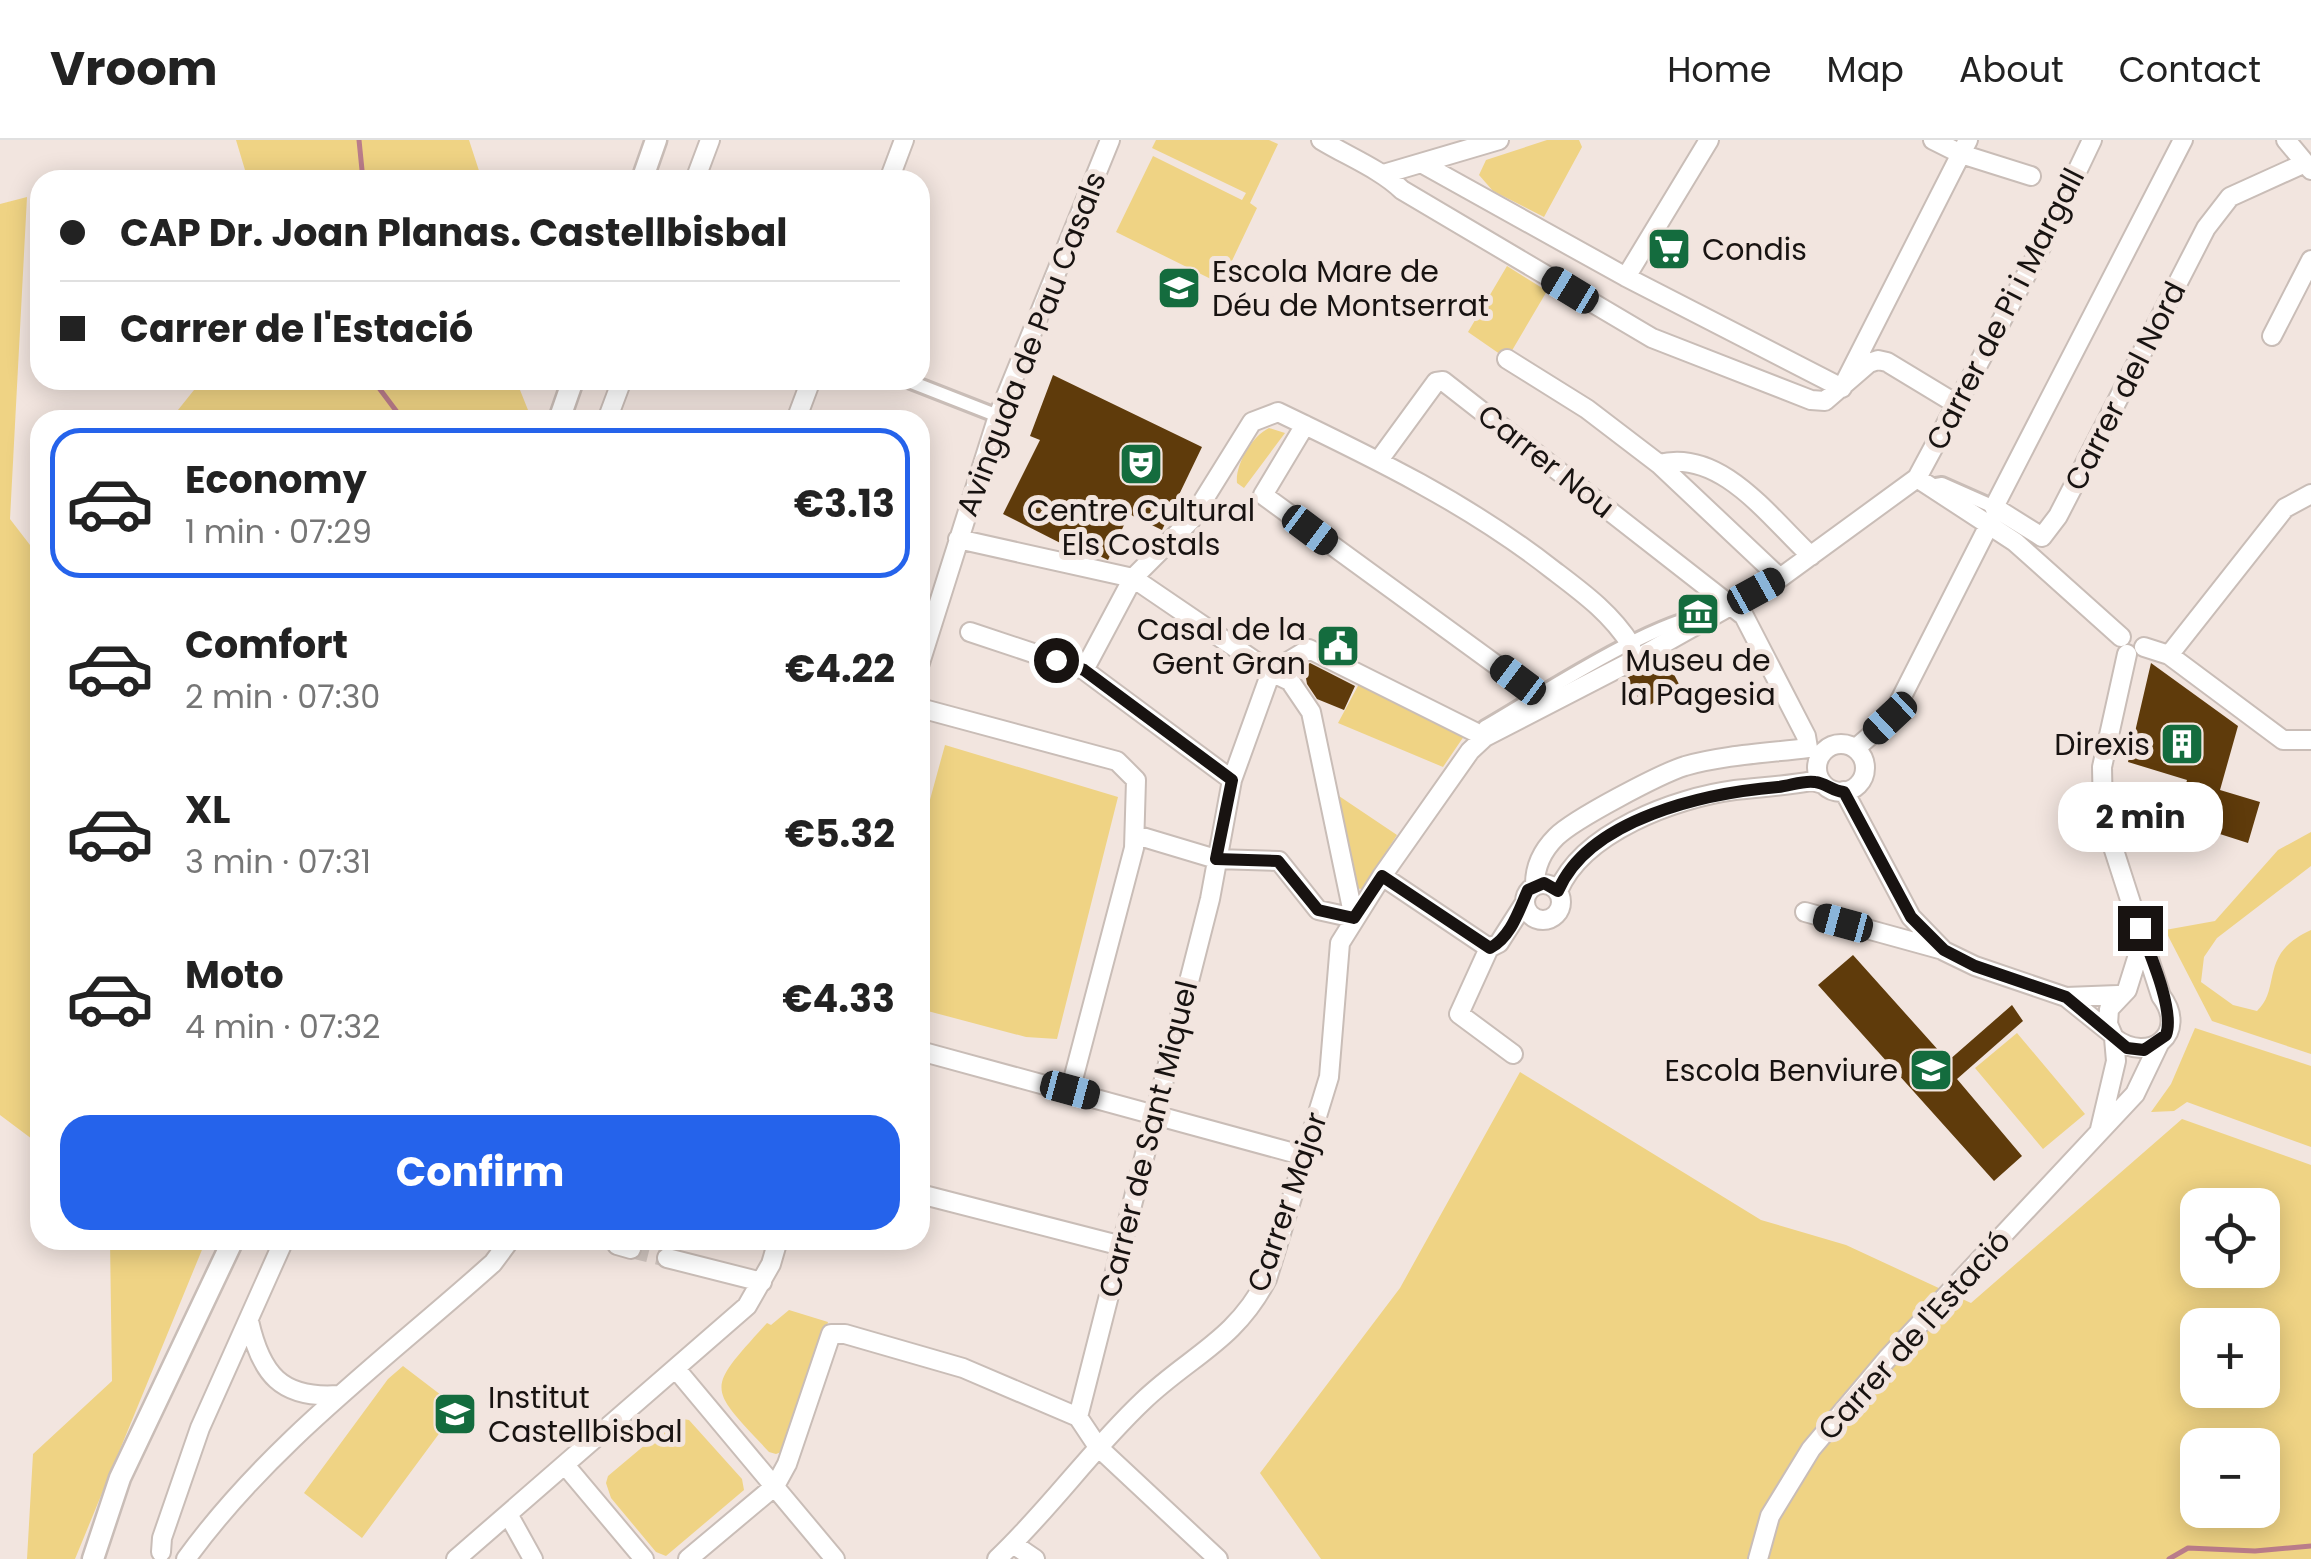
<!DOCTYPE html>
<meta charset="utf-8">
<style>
body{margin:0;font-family:Poppins,sans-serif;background:#f6f6f6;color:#222;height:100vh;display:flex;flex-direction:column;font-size:38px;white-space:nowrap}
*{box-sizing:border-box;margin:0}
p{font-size:32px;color:#767676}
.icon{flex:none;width:55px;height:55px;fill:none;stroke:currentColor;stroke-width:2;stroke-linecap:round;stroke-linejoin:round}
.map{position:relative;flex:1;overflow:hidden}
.drawer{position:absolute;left:30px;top:270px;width:900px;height:840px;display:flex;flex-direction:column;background:#fff;border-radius:30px;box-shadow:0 5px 25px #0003}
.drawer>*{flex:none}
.banner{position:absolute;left:30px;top:30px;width:900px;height:220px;border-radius:30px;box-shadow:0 5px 25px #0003;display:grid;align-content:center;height:220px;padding:0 30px;background:#fff}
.controls{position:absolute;left:2180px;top:1048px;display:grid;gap:20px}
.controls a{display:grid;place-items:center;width:100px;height:100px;border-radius:20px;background:#fff;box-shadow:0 5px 25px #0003;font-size:50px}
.end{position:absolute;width:45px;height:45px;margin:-22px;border:12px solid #181311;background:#fff;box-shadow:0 0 0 5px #fff}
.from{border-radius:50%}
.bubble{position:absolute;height:70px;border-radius:30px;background:#fff;box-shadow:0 5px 25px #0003;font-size:32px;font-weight:700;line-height:70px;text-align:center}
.car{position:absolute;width:30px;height:60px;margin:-30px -15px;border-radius:12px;box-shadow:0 0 8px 2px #0007;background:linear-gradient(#222 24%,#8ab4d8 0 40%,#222 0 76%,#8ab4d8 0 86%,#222 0)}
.banner b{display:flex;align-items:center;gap:35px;height:95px;font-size:38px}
.banner b+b{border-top:2px solid #e0e0e0}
.banner i{width:25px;height:25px;background:#222}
ul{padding:18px 0 0;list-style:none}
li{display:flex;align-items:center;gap:30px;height:150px;margin:0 20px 15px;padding:0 10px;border:5px solid transparent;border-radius:30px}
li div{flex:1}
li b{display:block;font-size:38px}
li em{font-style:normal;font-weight:700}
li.active{border-color:#2563eb}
li>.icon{width:90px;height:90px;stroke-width:1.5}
.primary-button{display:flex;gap:20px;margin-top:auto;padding:20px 30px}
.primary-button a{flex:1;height:115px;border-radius:30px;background:#2563eb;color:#fff;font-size:40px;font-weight:700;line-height:115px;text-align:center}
header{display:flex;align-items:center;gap:60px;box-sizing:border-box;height:140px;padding:0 50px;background:#fff;border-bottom:2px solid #e0e0e0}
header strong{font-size:48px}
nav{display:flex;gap:55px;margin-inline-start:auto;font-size:35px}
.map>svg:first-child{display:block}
.green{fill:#efd384;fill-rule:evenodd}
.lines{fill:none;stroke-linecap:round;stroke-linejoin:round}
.stream{stroke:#ba7c8a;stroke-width:5}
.building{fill:#5f3b0b}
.minor-tunnel{stroke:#d1c6c0;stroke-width:18;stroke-dasharray:18 9;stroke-linecap:butt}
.pedestrian-casing{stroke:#c9bdb7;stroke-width:18}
.minor-casing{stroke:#c9bdb7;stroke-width:22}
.tertiary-casing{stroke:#c9bdb7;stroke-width:25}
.pedestrian{stroke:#fff;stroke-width:12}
.minor{stroke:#fff;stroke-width:18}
.tertiary{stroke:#fff;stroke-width:20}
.route{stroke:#181311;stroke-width:12}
.labels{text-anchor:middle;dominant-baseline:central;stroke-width:10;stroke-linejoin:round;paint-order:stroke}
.poi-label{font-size:30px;fill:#181311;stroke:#f2e5df;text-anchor:start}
.street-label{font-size:30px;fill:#181311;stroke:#f2e5df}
</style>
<header>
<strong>Vroom</strong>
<nav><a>Home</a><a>Map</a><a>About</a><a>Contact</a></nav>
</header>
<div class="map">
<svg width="2311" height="1419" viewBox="0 0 2311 1419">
<rect width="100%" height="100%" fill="#f2e5df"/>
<path class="green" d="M236,0H469L482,40H248Z
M1156,0H1269L1278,4L1250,63L1257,68L1221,144L1116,92L1153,16L1242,60L1246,53L1152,8Z
M1547,0H1579L1582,7L1544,77L1493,51L1479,35L1486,20Z
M27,57L10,379L40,418V1005L0,975V64Z
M1507,126L1547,151L1507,219L1468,192Z
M202,240H516L532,280H474L473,276L464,280H170Z
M1269,288L1285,293L1244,348L1237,343C1235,325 1252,296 1269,288Z
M1366,531L1473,583L1443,627L1338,583Z
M945,605L1118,657L1057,899L1026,897L920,869V696Z
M1333,652L1397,695L1362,749L1353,748Z
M2311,692V726L2217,798L2204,817L2201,842L2233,865L2257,871C2282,848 2258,814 2311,790V914L2212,881L2165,790L2215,781L2278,710Z
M2195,888L2311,926V1007L2187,962L2174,971L2151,972L2171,944Z
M2017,893L2085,974L2043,1009L1975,928Z
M1520,932L1761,1080L1846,1105L1971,1163L2182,979L2311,1025V1419H1321L1260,1333L1400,1148ZM2198,1065H2262V1130H2198ZM2198,1185H2262V1250H2198ZM2198,1305H2262V1370H2198Z
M110,1100H206L75,1419H27L33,1314L112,1241Z
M789,1170L828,1182L784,1311L776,1314L769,1312C707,1245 705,1252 767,1183L771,1185Z
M403,1226L458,1268L362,1398L304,1353L388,1239Z
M677,1278L689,1280L742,1339L744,1350L666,1416L656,1412L611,1358L606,1343L608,1336Z"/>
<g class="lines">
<path class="stream" d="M359,0L363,40
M373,240L403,280
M2169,1419L2188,1408L2255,1411L2311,1406"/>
</g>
<path class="building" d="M1053,235L1202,307L1162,390L1129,374L1108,420L1091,412L1090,416L1082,414L1003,374L1040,300L1030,296Z
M1665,517L1681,548L1644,568L1627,538Z
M1310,523L1355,546L1344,570L1317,559L1307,544L1304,527Z
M2151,523L2238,586L2220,650L2260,662L2248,703L2176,680L2187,640L2128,622Z
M1853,815L1948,921L2012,865L2023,881L1957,939L2022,1016L1994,1041L1818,845Z"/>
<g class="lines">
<path class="minor-tunnel" d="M631,1109L667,1118"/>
<defs>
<path id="pedestrian" d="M906,240L998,276
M1930,346L1942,344L1994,367
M1485,597V587C1539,556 1651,481 1710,474"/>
<path id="minor" d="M1321,0C1349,17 1380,29 1402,50L1652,198L1811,260L1825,261L1869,223L1878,220L1887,222L1958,265
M1933,0L1961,14L2031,36
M2183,0L1994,367L2042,397L2058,376L2206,88L2230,57L2305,23
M2286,0L2311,30
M1421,23L1626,137L1842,248L1968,0
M1387,33L1499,0
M695,40L710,0
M889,40L904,0
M1626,137L1709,0
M2272,196L2311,120
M1507,219L1587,269L1659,324L1780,438
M607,280L622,240
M796,280L811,240
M1305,285L1263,355L1539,556
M1379,320L1436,242L1443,241L1744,476L1806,596L1808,608
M1659,324C1721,308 1770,378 1811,416
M1917,338L2015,402L2121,497
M958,399L1133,438L1271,532L1290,541L1311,572L1354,778
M970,492L1084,530L1232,640
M2144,507L2169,515L2283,600H2311
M2169,515L2285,368L2311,354
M920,523L998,276L1110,0
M1084,530L1133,438L1191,380L1252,282L1278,272C1374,318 1469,364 1553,430C1582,452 1611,473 1631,505
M1271,532L1309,509L1485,597
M920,568L1117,621L1136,640L1134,708L1070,951
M1817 628a24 24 0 1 1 48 0a24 24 0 1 1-48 0Z
M1856,608L1891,578L1990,383
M1844,651L1911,777L1944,811L1975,826L2066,857L2112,894
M1136,695L1216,719L1279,721L1318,770L1354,778
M1382,736L1489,808
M1525 762a18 18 0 1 1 36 0a18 18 0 1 1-36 0Z
M1535,744C1535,726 1543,710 1556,697C1574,679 1660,634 1685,626C1724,615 1768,613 1808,608
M1558,751C1583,692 1675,658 1735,650C1761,647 1786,646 1812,641L1823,644
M1805,772L1943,810
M2066,857L2118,855
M2114,898C2150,925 2189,893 2161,856L2103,676L2102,627L2127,514
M920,911L1305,1016
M1513,914L1459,874L1489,808L1499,803L1524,764
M2100,989L2116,921L2114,898L2108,884L2109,869L2127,850L2143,799
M920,1054L1122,1106
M617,1105L631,1109
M667,1118L762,1142
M249,1181C261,1234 281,1259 338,1255
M676,1229L835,1419
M1078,1277L1210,759L1232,640L1271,532
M565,1325L644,1419
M508,1374L533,1419
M1013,1404L1035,1419
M161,1412L162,1398L200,1288L284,1100
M186,1419C270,1303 387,1218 493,1123L510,1100
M456,1419L747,1166L771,1124L778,1100
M688,1419L775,1346L787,1324L831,1194H845L963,1228L1078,1277L1098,1307L1218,1419
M997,1419C1049,1370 1091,1310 1143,1261C1190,1216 1235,1201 1267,1139L1329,937L1340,803L1382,736L1470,611L1485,597L1638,518L1780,438L1917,338L2040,109L2092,0
M1758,1419L1770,1376L1811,1309L1887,1219L2135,954L2159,904"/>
<path id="tertiary" d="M642,40L656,0
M559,280L573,240
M93,1419L120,1338L233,1100"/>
</defs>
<use href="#pedestrian" class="pedestrian-casing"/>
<use href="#minor" class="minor-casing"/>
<use href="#tertiary" class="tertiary-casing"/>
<use href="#pedestrian" class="pedestrian"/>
<use href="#minor" class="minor"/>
<use href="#tertiary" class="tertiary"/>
</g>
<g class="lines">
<path class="route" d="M1056,520L1084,530L1232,640L1216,719L1278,721L1318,770L1354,778L1382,736L1490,808C1511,797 1519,770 1528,750L1544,743L1558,751C1589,678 1706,653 1778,647C1790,646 1803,640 1815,642C1826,643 1832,651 1844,652L1911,777L1944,810L1975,826L2066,857L2127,908L2144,910L2166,895C2175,871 2150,814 2140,788"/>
</g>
<defs>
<symbol id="supermarket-square" viewBox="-11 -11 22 22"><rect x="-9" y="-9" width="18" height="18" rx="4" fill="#146c3e" stroke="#f2e5df"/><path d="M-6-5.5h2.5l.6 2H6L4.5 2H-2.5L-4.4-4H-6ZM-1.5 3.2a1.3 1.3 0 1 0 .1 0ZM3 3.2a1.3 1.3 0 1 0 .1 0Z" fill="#fff"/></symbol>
<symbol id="school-square" viewBox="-11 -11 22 22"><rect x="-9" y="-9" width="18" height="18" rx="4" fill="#146c3e" stroke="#f2e5df"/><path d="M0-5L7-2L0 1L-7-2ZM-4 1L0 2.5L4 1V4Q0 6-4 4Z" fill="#fff"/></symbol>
<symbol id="theatre-square" viewBox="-11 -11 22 22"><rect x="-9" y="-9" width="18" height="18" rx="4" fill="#146c3e" stroke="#f2e5df"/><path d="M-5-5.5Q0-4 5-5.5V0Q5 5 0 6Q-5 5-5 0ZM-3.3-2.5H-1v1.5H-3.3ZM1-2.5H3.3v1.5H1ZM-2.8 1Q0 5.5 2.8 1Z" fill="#fff"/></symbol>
<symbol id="museum-square" viewBox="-11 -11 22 22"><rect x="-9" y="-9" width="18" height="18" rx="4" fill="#146c3e" stroke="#f2e5df"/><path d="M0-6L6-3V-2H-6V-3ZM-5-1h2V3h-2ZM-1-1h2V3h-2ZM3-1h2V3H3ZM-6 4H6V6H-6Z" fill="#fff"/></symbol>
<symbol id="civic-square" viewBox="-11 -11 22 22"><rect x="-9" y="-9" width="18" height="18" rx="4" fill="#146c3e" stroke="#f2e5df"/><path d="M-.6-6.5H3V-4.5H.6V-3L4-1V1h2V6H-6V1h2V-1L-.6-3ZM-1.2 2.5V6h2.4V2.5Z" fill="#fff"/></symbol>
<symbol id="building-square" viewBox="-11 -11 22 22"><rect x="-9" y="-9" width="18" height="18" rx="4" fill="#146c3e" stroke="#f2e5df"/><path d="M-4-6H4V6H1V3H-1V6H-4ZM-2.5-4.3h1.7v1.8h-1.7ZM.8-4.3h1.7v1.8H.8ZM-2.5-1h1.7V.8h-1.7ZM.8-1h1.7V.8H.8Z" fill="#fff"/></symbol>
</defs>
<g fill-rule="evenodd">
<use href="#supermarket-square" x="1644" y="84" width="50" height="50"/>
<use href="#school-square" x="1154" y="123" width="50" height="50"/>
<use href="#theatre-square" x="1116" y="299" width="50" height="50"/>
<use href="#museum-square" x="1673" y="449" width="50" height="50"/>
<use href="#civic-square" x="1313" y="481" width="50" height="50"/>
<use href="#building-square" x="2157" y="579" width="50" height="50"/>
<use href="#school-square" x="1906" y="905" width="50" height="50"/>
<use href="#school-square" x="430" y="1249" width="50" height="50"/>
</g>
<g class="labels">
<g class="poi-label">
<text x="1702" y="109">Condis</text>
<text x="1212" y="131">Escola Mare de<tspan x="1212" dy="34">Déu de Montserrat</tspan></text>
<text x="1141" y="370" text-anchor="middle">Centre Cultural<tspan x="1141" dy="34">Els Costals</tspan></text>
<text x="1306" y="489" text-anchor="end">Casal de la<tspan x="1306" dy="34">Gent Gran</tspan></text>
<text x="1698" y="520" text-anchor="middle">Museu de<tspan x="1698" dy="34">la Pagesia</tspan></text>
<text x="2150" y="604" text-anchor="end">Direxis</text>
<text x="1898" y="930" text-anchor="end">Escola Benviure</text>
<text x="488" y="1257">Institut<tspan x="488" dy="34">Castellbisbal</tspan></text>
</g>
<g class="street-label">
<text transform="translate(2005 169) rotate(-63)">Carrer de Pi i Margall</text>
<text transform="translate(1031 204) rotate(-69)">Avinguda de Pau Casals</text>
<text transform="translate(2125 246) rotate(-63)">Carrer del Nord</text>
<text transform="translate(1546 321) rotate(38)">Carrer Nou</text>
<text transform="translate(1148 999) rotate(-76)">Carrer de Sant Miquel</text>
<text transform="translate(1287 1062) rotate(-71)">Carrer Major</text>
<text transform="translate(1914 1195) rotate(-48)">Carrer de l'Estació</text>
</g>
</g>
</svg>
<div class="controls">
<a><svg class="icon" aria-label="locate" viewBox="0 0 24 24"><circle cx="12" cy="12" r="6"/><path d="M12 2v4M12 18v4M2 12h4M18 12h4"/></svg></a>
<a>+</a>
<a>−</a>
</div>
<i class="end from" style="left:1056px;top:520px"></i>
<i class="end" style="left:2140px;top:788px"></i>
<div class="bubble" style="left:2058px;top:642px;width:165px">2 min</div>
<i class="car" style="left:1570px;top:150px;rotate:301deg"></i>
<i class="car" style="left:1310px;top:390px;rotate:127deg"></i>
<i class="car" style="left:1756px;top:451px;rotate:61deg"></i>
<i class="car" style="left:1518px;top:540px;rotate:307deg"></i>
<i class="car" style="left:1890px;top:578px;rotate:227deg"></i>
<i class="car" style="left:1843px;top:783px;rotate:285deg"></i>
<i class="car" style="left:1070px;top:950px;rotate:105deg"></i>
<div class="banner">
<b><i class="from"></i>CAP Dr. Joan Planas. Castellbisbal</b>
<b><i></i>Carrer de l'Estació</b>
</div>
<section class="drawer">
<ul>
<li class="active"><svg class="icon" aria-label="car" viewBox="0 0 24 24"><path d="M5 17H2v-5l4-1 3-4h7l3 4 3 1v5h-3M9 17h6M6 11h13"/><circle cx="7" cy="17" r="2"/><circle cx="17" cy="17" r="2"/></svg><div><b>Economy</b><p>1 min · 07:29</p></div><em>€3.13</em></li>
<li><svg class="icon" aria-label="car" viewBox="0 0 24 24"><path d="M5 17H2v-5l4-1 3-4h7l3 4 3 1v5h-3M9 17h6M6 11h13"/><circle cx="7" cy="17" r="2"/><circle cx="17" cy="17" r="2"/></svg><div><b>Comfort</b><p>2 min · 07:30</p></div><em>€4.22</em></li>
<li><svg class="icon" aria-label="car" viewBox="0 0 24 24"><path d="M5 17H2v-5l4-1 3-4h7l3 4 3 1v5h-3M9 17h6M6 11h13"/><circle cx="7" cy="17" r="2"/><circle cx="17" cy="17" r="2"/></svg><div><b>XL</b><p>3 min · 07:31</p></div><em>€5.32</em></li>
<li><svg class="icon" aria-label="car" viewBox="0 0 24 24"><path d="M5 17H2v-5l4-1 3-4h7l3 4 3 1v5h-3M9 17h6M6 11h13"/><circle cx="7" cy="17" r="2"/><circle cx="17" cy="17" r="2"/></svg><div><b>Moto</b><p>4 min · 07:32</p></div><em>€4.33</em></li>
</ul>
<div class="primary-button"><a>Confirm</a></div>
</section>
</div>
